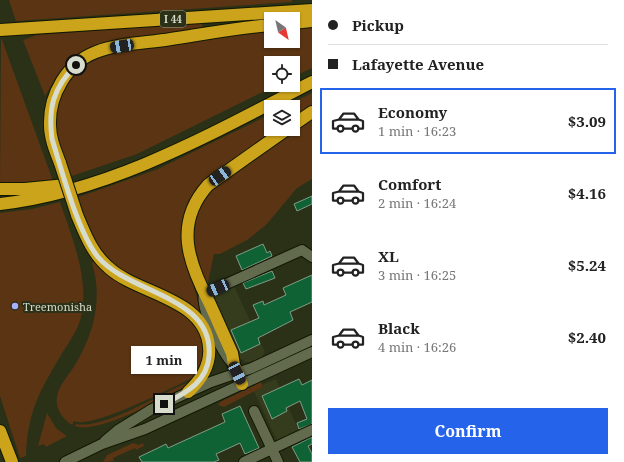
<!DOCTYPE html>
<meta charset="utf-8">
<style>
body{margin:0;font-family:"Noto Serif",serif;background:#f6f6f6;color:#222;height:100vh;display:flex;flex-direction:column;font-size:15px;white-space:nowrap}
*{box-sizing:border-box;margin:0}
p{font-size:13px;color:#767676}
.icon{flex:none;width:22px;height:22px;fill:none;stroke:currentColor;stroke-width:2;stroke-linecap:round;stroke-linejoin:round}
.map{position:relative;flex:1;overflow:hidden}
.sheet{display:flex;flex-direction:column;background:#fff;width:312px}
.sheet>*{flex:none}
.guide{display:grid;align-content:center;height:88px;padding:0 16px;background:#fff}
.needle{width:26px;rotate:146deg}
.tools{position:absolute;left:264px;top:12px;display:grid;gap:8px}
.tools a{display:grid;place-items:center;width:36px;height:36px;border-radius:0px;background:#fff;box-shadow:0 1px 3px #0004;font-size:20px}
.end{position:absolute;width:18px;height:18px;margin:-9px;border:5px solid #d7dccd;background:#111;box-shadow:0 0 0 2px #111}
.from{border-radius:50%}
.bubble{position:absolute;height:28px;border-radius:0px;background:#fff;box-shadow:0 1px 3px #0004;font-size:13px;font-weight:700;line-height:28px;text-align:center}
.car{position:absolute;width:12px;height:24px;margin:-12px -6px;border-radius:5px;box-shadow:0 0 3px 1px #0007;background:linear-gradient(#222 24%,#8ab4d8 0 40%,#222 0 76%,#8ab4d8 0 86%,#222 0)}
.guide b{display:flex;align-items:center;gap:14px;height:38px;font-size:15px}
.guide b+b{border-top:1px solid #e0e0e0}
.guide i{width:10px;height:10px;background:#222}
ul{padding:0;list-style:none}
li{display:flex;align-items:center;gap:12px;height:66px;margin:0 8px 6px;padding:0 8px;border:2px solid transparent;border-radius:0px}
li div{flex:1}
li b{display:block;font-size:15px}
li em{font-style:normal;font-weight:700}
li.current{border-color:#2563eb}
li>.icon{width:36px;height:36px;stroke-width:1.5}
.button{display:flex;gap:8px;margin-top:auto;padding:8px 16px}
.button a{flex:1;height:46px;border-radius:0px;background:#2563eb;color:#fff;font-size:16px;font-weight:700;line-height:46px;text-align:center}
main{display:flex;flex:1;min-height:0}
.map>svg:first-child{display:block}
.built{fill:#343c1d}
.green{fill:#5a3413}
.building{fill:#0e6234;stroke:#819c88}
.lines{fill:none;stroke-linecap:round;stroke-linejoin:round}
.minor-casing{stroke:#121802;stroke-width:12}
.highway-casing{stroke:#121802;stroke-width:14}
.minor{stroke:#636b4f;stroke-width:10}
.highway{stroke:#cca41b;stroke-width:12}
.highway-bridge-casing{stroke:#121802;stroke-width:14;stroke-linecap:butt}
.highway-bridge{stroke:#cca41b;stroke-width:12}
.route{stroke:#d7dccd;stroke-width:5}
.poi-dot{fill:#a8b0fc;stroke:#2a3117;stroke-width:1.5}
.labels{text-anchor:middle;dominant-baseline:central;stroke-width:4;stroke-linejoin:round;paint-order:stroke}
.shield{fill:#2a3117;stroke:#a3a996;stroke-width:1}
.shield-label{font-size:10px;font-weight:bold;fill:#d7dccd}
.poi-label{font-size:11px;fill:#d7dccd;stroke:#2a3117;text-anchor:start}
</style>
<main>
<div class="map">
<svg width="312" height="462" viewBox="0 0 312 462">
<rect width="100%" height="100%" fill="#2a3117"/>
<path class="built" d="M233,284L265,352L261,358L252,363L245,362L238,357L210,295Z
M276,379L300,433L278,443L254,391L263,387L262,385Z"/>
<path class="green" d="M9,0H292V2L16,21Z
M202,23L203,29L112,41C88,46 70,57 56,77C52,83 49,90 45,96L23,40L37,35Z
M312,26V68L293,77V63H271V85H277L137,154L69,177L57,138L55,119L61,92L69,79L90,61L117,52L271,29V41H293V27Z
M1,37L53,181L34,183H0Z
M312,93V107L293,121V107H284Z
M271,114V129H282L191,202V277L202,316L200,317L126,276L99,252L76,198L158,169Z
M312,118V179L297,188L266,225L247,240L220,254H214L207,287L190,242L195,212L209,190Z
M60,202C72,237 90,280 81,317C78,330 68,344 61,355C39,393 28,410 26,456L20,458L0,396V213L32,209Z
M95,260L140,290L187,316L203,337L204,360L198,375C177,385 92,430 74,421L72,425C63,419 55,409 57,397C58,386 69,375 75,365C94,333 103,299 92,263Z
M195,380L186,387C163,398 97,435 75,426L76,424C106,430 164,390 195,380Z
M261,382L263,387L224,407L218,405L220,402Z
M47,413L56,428L67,436L46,447L44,444L38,446Z
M133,443L139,445L143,443L144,446L136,450L135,448L113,458L114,461L103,462L107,455Z"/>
<path class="building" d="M312,196V204L297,211L294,204Z
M263,244L267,253L270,251L272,256L242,270L236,256Z
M272,271L275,278L246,289L243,283Z
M312,275V302L290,312L293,320L258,338L260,344L241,353L231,330L259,318L253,305L263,301L264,305L286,295L283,288Z
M299,379L302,385L312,380V424L299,429L297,423L307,419L300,401L286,408L287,411L272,419L262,396Z
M240,406L259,448L245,454L240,443L216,454L219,460L214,462H142L139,457L158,448L166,444L168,448L225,422L222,414Z
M312,437V444L308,446L312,454V462H300L292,447Z"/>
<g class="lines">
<defs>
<path id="minor" d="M234,365C223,355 200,308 204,294L302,250L312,257
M254,411L278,462
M105,441L118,430L152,409L211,382L252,368L312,340
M65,462L102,444L145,429L312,352
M244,462L312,430"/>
<path id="highway" d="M293,23L312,21
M0,30L312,10
M293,125L312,112
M60,163C55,150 50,138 50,125C49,95 67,63 96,52C119,43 147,43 171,39C204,34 237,28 271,25
M0,189H25L66,185
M0,204C112,191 213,133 312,82
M77,215C85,234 92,253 108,267C138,295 205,297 209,347C211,366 201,380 188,392
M242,384L234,365L232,353C224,336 217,319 209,302C188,262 174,223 208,185L287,129
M0,431L12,462"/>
</defs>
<use href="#minor" class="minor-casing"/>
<use href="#highway" class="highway-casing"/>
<use href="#minor" class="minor"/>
<use href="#highway" class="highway"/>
<defs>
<path id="highway-bridge" d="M60,163L77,215"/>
</defs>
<use href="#highway-bridge" class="highway-bridge-casing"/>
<use href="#highway-bridge" class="highway-bridge"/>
</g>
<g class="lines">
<path class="route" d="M76,65C53,88 48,108 52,139C62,171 78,233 98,257C129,294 214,296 209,356C207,383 185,393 164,404"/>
</g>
<circle class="poi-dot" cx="15" cy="306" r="4"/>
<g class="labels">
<rect class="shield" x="160" y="11" width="26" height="16" rx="3"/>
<g class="shield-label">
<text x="173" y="19">I 44</text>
</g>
<g class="poi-label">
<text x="23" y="306">Treemonisha</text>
</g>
</g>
</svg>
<div class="tools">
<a><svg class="needle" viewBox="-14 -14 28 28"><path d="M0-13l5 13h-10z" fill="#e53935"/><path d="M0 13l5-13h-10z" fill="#767676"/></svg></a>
<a><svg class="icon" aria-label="locate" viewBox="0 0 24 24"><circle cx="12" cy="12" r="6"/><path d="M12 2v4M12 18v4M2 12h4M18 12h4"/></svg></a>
<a><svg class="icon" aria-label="layers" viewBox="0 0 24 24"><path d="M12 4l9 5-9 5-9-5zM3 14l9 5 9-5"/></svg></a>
</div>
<i class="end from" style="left:76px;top:65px"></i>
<i class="end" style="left:164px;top:404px"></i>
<div class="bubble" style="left:131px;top:346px;width:66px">1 min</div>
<i class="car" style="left:122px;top:46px;rotate:260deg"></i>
<i class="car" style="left:220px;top:176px;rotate:55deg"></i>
<i class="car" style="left:218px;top:288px;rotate:246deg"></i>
<i class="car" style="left:237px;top:373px;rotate:154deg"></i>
</div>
<section class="sheet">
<div class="guide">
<b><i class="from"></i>Pickup</b>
<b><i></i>Lafayette Avenue</b>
</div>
<ul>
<li class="current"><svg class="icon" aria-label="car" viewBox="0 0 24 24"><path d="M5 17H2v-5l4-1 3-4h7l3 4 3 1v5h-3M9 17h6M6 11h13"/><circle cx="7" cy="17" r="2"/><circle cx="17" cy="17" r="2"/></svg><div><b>Economy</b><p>1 min · 16:23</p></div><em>$3.09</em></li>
<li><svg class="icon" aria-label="car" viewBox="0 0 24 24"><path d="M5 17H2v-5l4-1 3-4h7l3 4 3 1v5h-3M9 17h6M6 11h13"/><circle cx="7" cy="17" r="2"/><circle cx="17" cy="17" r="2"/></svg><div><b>Comfort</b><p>2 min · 16:24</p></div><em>$4.16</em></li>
<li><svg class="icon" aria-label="car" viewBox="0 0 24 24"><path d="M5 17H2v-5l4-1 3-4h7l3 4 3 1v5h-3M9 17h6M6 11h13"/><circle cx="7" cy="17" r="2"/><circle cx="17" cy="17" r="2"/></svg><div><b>XL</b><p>3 min · 16:25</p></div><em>$5.24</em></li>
<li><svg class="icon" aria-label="car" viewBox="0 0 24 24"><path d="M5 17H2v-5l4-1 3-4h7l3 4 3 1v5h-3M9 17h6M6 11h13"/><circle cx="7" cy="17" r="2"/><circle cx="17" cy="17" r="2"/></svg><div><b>Black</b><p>4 min · 16:26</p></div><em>$2.40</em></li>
</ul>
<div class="button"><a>Confirm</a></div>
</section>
</main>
